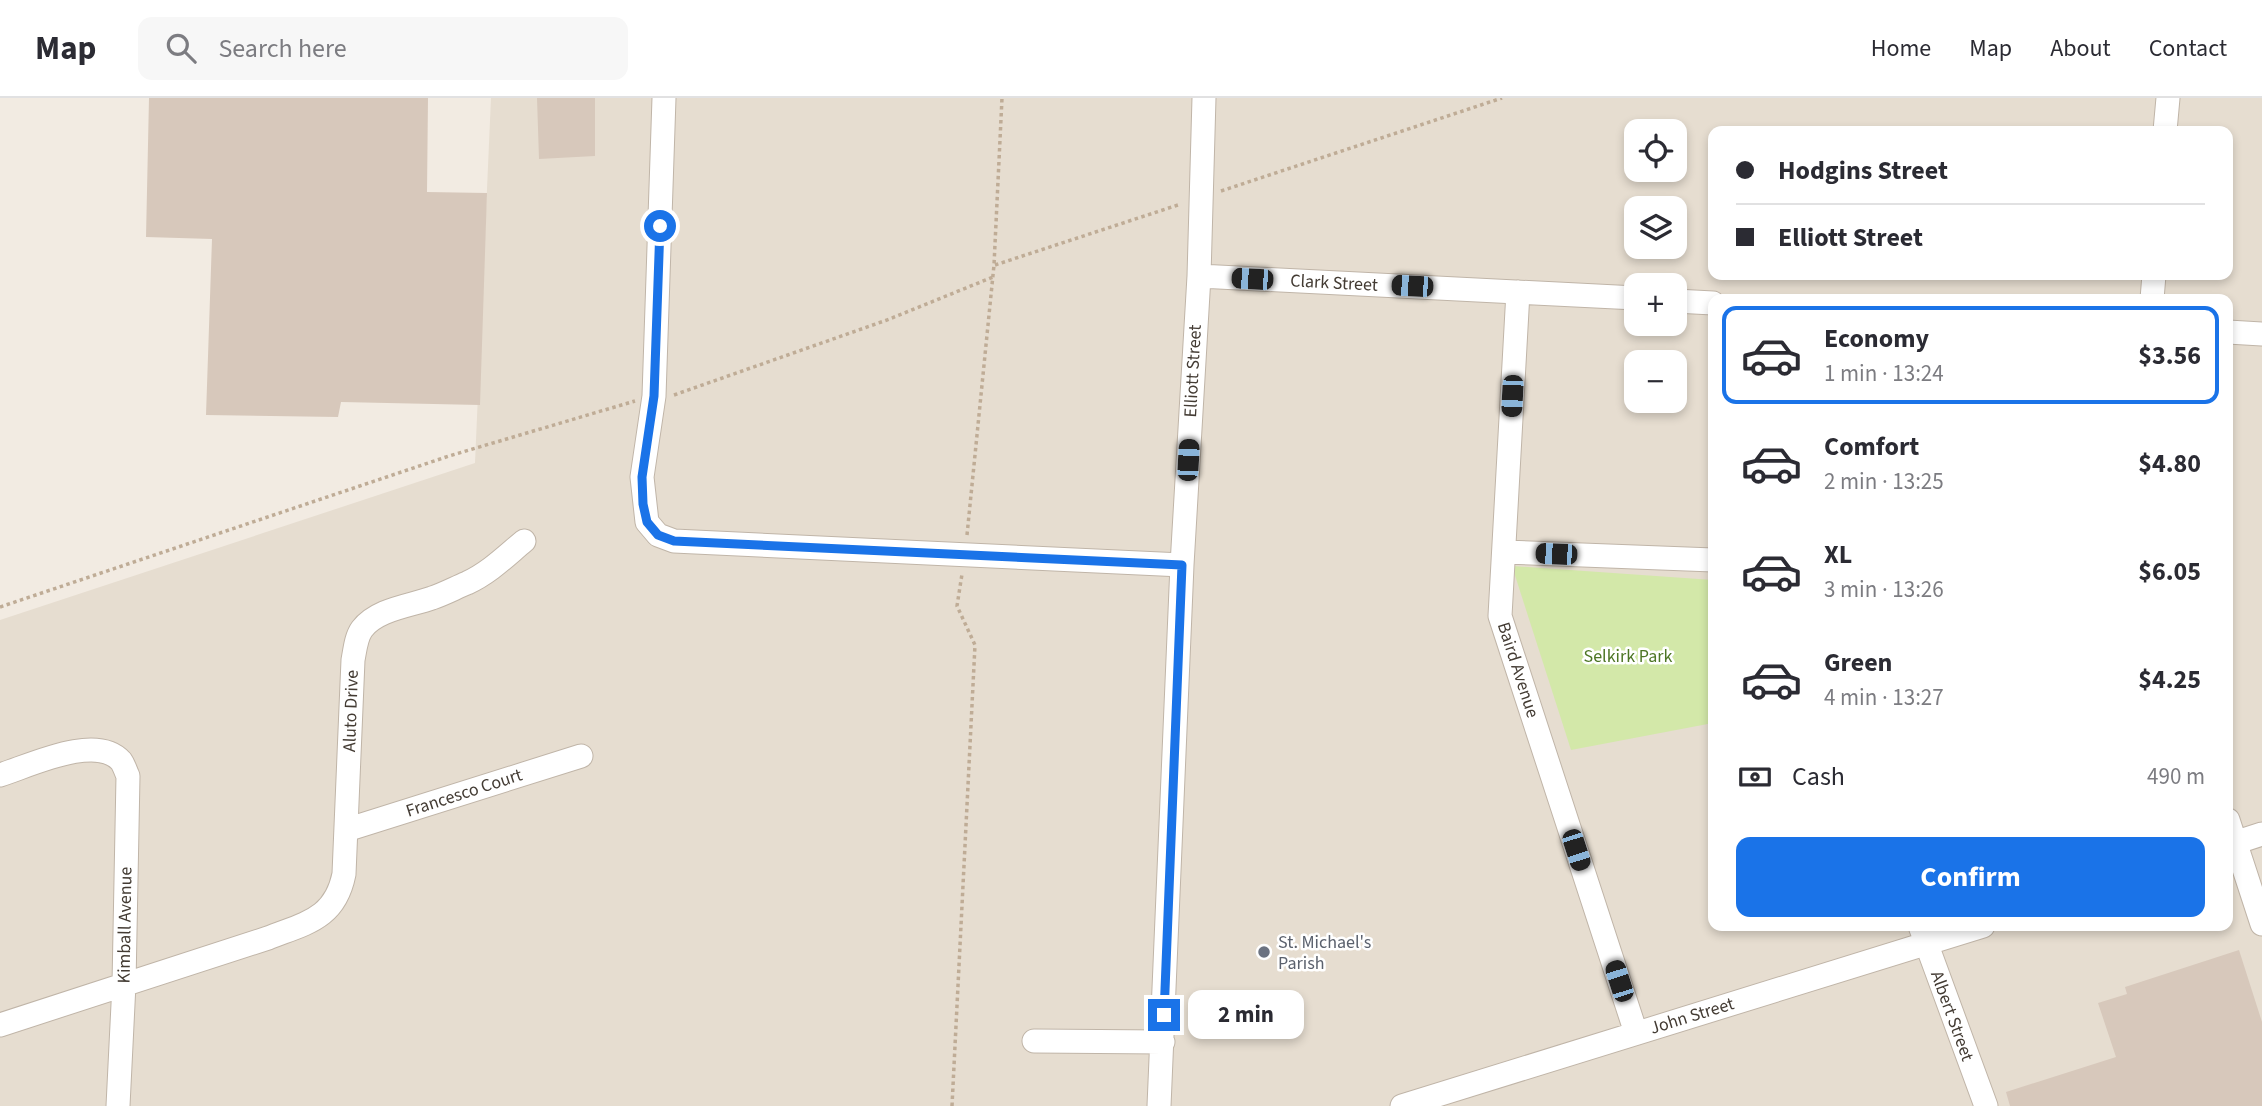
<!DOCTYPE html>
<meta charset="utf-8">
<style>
body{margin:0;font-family:"Source Sans 3",sans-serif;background:#f7f7f7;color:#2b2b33;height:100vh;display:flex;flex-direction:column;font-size:26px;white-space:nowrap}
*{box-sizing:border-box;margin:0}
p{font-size:23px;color:#7c7c81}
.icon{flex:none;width:38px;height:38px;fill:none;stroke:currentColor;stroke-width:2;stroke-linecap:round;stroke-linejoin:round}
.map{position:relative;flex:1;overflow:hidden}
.panel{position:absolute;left:1708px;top:196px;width:525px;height:637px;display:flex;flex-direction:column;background:#fff;border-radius:14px;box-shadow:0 4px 10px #0003}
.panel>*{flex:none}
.hud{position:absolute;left:1708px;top:28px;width:525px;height:154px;border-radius:14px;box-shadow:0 4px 10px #0003;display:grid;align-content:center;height:154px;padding:0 28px;background:#fff}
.tools{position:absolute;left:1624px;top:21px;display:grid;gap:14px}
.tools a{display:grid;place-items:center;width:63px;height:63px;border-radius:14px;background:#fff;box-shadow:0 4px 10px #0003;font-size:35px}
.end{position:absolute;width:32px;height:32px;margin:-16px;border:9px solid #1a73e8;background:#fff;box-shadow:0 0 0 4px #fff}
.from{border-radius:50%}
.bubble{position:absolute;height:49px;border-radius:14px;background:#fff;box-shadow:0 4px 10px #0003;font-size:23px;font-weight:700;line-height:49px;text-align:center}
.car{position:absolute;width:21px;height:42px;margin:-21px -10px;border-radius:9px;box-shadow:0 0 5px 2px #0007;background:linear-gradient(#222 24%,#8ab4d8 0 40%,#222 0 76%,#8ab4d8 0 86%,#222 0)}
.hud b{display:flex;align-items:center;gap:24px;height:66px;font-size:26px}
.hud b+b{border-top:2px solid #e1e1e2}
.hud i{width:18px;height:18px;background:#2b2b33}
ul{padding:12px 0 0;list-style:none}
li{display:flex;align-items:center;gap:21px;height:98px;margin:0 14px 10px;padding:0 14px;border:4px solid transparent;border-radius:14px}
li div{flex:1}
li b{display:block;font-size:26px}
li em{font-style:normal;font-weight:700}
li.selected{border-color:#1a73e8}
li>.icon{width:63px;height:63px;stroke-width:1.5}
.pay{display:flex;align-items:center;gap:18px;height:77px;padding:0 28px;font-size:26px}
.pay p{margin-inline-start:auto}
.primary-button{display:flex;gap:14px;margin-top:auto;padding:14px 28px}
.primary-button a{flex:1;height:80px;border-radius:14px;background:#1a73e8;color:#fff;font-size:28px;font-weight:700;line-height:80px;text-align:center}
header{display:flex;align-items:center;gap:42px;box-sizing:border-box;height:98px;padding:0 35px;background:#fff;border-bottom:2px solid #e1e1e2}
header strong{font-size:33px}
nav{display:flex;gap:38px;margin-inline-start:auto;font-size:24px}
.search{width:490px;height:63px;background:#f7f7f7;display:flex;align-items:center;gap:18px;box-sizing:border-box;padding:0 24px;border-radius:14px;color:#7c7c81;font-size:26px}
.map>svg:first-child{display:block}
.residential{fill:#e6ddd0;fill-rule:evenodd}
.green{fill:#d3e8a9}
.building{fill:#d7c8bb}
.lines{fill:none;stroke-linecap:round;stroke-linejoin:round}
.minor-casing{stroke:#c0b5a8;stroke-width:25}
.path{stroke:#bfac96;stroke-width:3.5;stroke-dasharray:3.5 3.5;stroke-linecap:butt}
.minor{stroke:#fff;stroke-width:23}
.route{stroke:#1a73e8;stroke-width:9}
.worship-dot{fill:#6b7280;stroke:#fff;stroke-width:2.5}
.labels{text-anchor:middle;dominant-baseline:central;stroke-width:5;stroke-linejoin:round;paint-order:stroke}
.street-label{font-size:18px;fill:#433b33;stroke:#fff}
.park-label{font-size:18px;fill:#4d7625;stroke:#fff}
.worship-label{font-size:18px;fill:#5b616d;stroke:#fff;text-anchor:start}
</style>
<header>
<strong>Map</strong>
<div class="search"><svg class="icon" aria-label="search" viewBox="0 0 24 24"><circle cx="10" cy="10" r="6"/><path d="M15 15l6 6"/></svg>Search here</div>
<nav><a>Home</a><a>Map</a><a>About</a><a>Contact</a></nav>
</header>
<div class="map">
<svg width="2262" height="1008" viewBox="0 0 2262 1008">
<rect width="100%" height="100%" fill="#f2ebe2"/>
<path class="residential" d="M491,0H2262V1008H0V522L475,365ZM1636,33H1675V72H1636ZM1713,33H2228V177H1713ZM1636,110H1675V149H1636ZM1636,187H1675V226H1636ZM1713,201H2228V828H1713ZM1636,264H1675V303H1636Z"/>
<path class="green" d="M1512,468L1713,482V625L1571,652Z"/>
<path class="building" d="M149,0H428L427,94L487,95L480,307L341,304L338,319L206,317L212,141L146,139Z
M537,0H595V58L539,61Z
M2239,852L2262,924V1008H2010L2006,994L2116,959L2098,905L2127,896L2125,889Z"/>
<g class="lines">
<defs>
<path id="minor" d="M664,0L654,298L642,379L647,424L658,437L674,443L1182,467
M2165,33L2168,0
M1199,178L1636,200
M1518,194L1500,518L1636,935
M2152,201L2154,177
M1675,203L1713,205
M2228,234L2262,236
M1504,454L1713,462
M0,677C29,668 96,635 121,663C124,667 126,674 128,678L124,886L118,1008
M2228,722L2262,826
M346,732L581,658
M2228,747L2262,736
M1920,828L1986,1008
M0,927L268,840C306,825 335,821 344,776L353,562C355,552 356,539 362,531C377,511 410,508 432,500C444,496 455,490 467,485C489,475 506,458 524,443
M1034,943L1163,944
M1159,1008L1182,467L1199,178L1204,0
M1402,1008L1983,828"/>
</defs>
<use href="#minor" class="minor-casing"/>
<path class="path" d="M1221,93L1502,0
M995,167L1181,106
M674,297L887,222L993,179
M967,437L994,167L1002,0
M0,509L449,358L635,303
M952,1008L975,547L957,508L962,476"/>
<use href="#minor" class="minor"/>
</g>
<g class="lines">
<path class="route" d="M660,128L654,298L642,379L643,406L647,424L658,437L674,443L1182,467L1164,917"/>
</g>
<circle class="worship-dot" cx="1264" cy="854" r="7"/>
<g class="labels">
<g class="street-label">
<text transform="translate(1334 185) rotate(3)">Clark Street</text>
<text transform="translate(1193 273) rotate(-87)">Elliott Street</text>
<text transform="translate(1518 572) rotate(72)">Baird Avenue</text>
<text transform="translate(351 613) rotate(-88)">Aluto Drive</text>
<text transform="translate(464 695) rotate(-18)">Francesco Court</text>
<text transform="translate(125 827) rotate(-89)">Kimball Avenue</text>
<text transform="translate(1692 918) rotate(-17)">John Street</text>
<text transform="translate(1952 918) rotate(70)">Albert Street</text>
</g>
<g class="park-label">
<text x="1628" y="558">Selkirk Park</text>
</g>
<g class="worship-label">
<text x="1278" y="844">St. Michael's<tspan x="1278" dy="21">Parish</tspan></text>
</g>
</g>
</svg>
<div class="tools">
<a><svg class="icon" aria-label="locate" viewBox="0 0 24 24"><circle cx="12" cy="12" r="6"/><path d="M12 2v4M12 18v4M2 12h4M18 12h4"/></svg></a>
<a><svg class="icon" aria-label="layers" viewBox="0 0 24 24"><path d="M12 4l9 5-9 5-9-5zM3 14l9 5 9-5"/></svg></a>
<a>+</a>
<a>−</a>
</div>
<i class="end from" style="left:660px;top:128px"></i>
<i class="end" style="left:1164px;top:917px"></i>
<div class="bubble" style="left:1188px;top:892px;width:116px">2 min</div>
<i class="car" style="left:1252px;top:181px;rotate:273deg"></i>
<i class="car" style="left:1412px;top:188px;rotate:273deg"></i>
<i class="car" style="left:1512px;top:298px;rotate:183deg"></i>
<i class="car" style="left:1188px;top:362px;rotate:3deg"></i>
<i class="car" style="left:1556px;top:456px;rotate:272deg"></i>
<i class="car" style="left:1576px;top:752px;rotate:162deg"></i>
<i class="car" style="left:1619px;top:883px;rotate:342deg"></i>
<div class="hud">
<b><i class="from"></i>Hodgins Street</b>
<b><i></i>Elliott Street</b>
</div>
<section class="panel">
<ul>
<li class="selected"><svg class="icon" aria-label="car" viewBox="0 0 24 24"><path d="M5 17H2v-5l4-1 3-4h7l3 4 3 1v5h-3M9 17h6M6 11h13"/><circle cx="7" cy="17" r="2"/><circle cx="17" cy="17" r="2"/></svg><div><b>Economy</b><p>1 min · 13:24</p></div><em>$3.56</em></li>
<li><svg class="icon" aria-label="car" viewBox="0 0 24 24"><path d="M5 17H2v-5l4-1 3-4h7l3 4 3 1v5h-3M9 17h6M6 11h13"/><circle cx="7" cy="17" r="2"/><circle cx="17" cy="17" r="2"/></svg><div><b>Comfort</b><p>2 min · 13:25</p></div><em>$4.80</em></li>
<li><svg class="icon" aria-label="car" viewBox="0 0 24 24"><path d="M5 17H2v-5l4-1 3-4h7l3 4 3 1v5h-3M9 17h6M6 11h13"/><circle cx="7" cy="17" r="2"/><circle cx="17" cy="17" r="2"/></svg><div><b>XL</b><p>3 min · 13:26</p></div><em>$6.05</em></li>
<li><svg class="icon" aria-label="car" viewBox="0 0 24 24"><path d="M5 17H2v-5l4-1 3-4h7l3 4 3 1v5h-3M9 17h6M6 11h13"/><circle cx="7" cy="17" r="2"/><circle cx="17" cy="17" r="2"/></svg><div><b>Green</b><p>4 min · 13:27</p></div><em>$4.25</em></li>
</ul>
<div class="pay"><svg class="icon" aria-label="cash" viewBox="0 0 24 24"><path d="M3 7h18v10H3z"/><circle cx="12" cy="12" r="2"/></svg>Cash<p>490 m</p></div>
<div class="primary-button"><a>Confirm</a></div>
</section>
</div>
